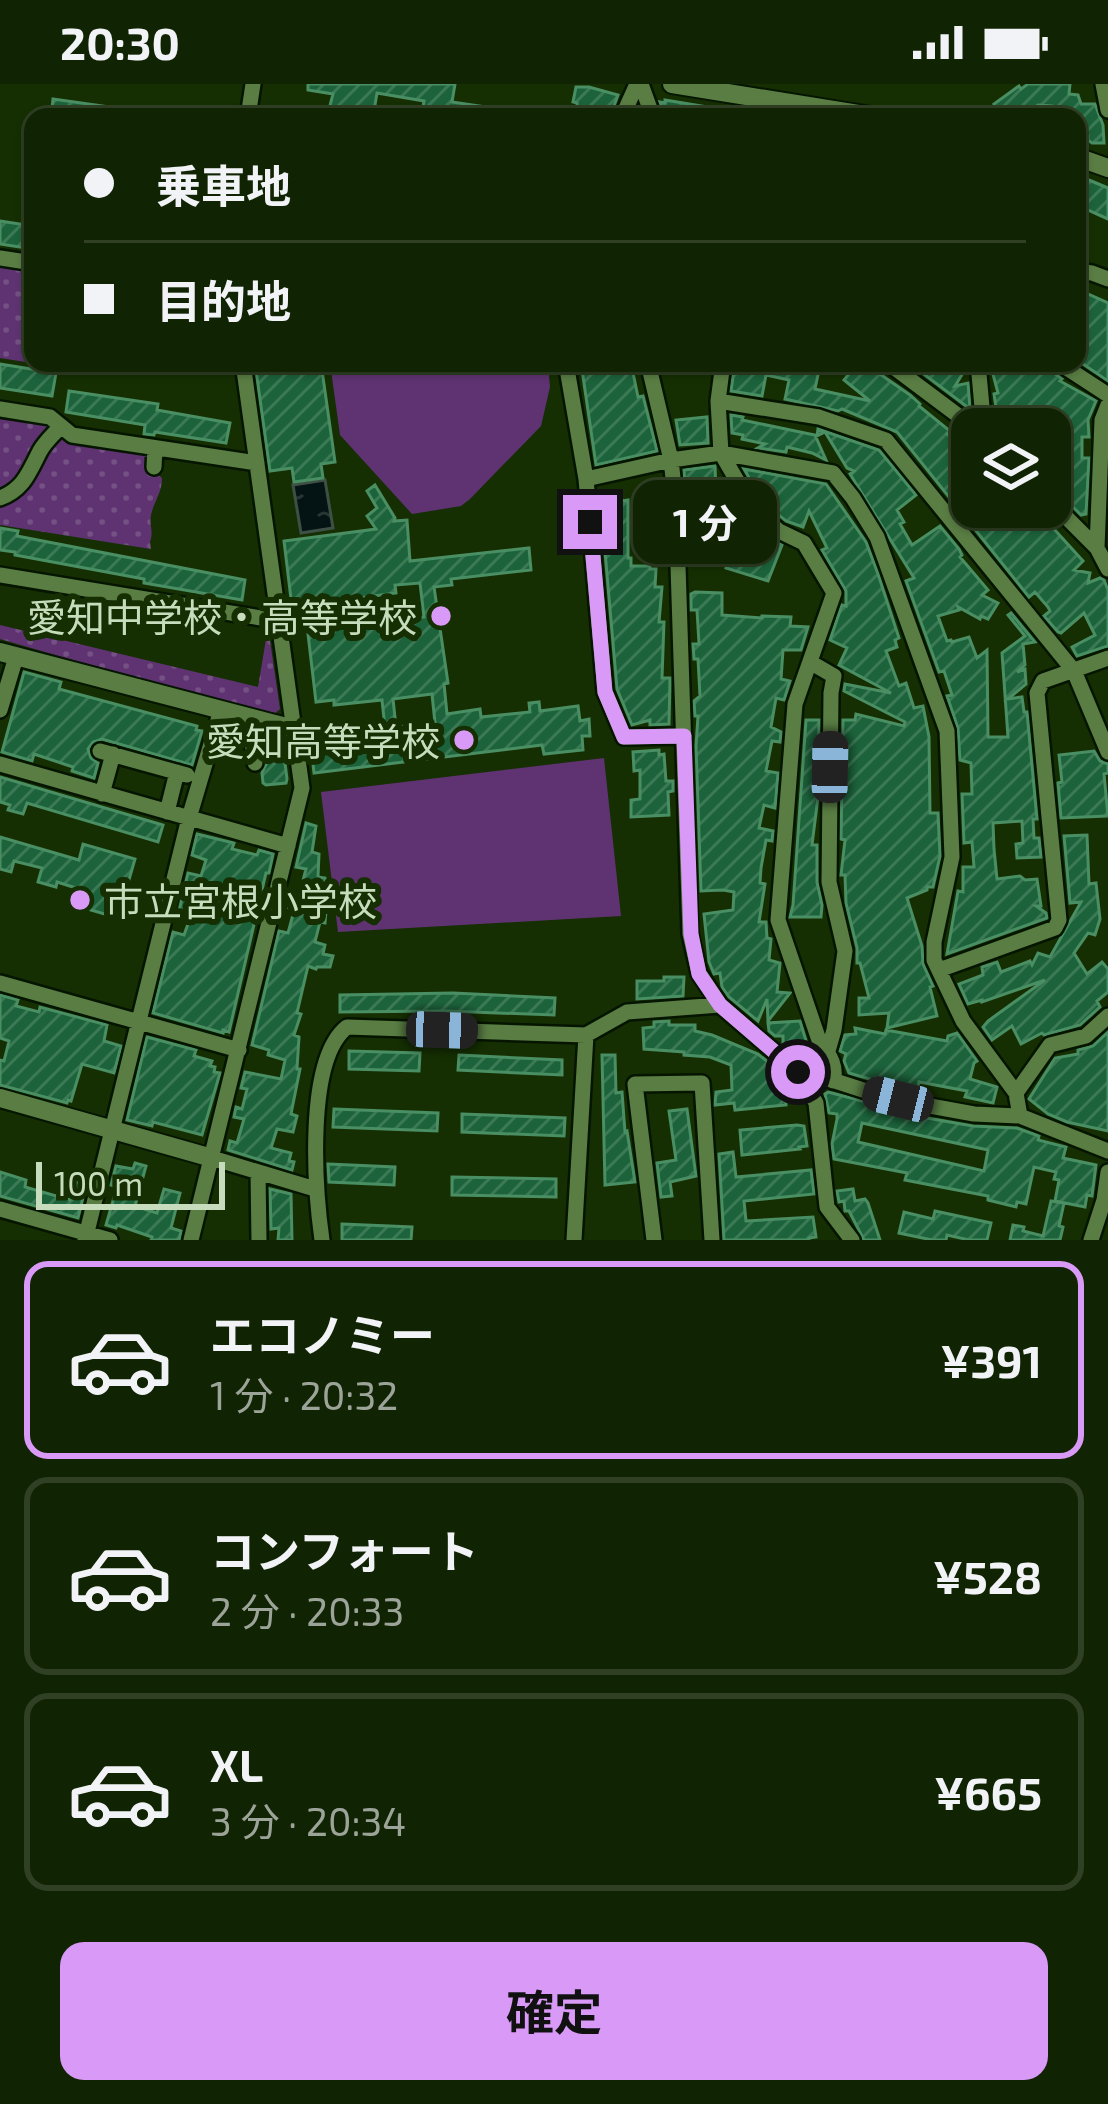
<!DOCTYPE html>
<html lang="ja">
<meta charset="utf-8">
<style>
body{margin:0;font-family:"Exo 2","Noto Sans JP",sans-serif;background:#1e2f11;color:#f1f3f6;height:100vh;display:flex;flex-direction:column;font-size:45px;white-space:nowrap}
*{box-sizing:border-box;margin:0}
p{font-size:39px;color:#9ca499}
.icon{flex:none;width:66px;height:66px;fill:none;stroke:currentColor;stroke-width:2;stroke-linecap:round;stroke-linejoin:round}
.map{position:relative;height:1156px;overflow:hidden}
.panel{display:flex;flex-direction:column;background:#102302;flex:1}
.panel>*{flex:none}
.top-card{position:absolute;left:24px;top:24px;width:1062px;height:264px;border-radius:24px;box-shadow:0 3px 9px #0004,0 0 0 3px #304024;display:grid;align-content:center;height:264px;padding:0 60px;background:#102302}
.tools{position:absolute;left:951px;top:324px;display:grid;gap:24px}
.tools a{display:grid;place-items:center;width:120px;height:120px;border-radius:24px;background:#102302;box-shadow:0 3px 9px #0004,0 0 0 3px #304024;font-size:60px}
.scale{position:absolute;left:36px;bottom:30px;width:189px;box-sizing:border-box;padding-left:12px;border:6px solid #c7dcbc;border-top:0;font-size:33px;line-height:42px;white-space:nowrap;color:#c7dcbc;-webkit-text-stroke:9px #152f02;paint-order:stroke}
.end{position:absolute;width:54px;height:54px;margin:-27px;border:15px solid #d99af7;background:#111;box-shadow:0 0 0 6px #111}
.from{border-radius:50%}
.bubble{position:absolute;height:84px;border-radius:24px;background:#102302;box-shadow:0 3px 9px #0004,0 0 0 3px #304024;font-size:39px;font-weight:700;line-height:84px;text-align:center}
.car{position:absolute;width:36px;height:72px;margin:-36px -18px;border-radius:15px;box-shadow:0 0 9px 3px #0007;background:linear-gradient(#222 24%,#8ab4d8 0 40%,#222 0 76%,#8ab4d8 0 86%,#222 0)}
.top-card b{display:flex;align-items:center;gap:42px;height:114px;font-size:45px}
.top-card b+b{border-top:3px solid #304024}
.top-card i{width:30px;height:30px;background:#f1f3f6}
ul{padding:21px 0 0;list-style:none}
li{display:flex;align-items:center;gap:36px;height:198px;margin:0 24px 18px;padding:0 36px;border:6px solid #304024;border-radius:24px}
li div{flex:1}
li b{display:block;font-size:45px}
li em{font-style:normal;font-weight:700}
li.selected{border-color:#d99af7}
li>.icon{width:108px;height:108px;stroke-width:1.5}
.primary-button{display:flex;gap:24px;margin-top:auto;padding:24px 60px}
.primary-button a{flex:1;height:138px;border-radius:24px;background:#d99af7;color:#111;font-size:48px;font-weight:700;line-height:138px;text-align:center}
.status{display:flex;justify-content:space-between;align-items:center;height:84px;padding:0 60px;background:#102302;direction:ltr}
.status svg{height:33px;fill:currentColor}
.map>svg:first-child{display:block}
.green{fill:url(#green-dots)}
.pitch{fill:#5f3372}
.water{fill:url(#water-ripples);stroke:#3e5046;stroke-width:3}
.building{fill:url(#building-hatch);stroke:#4a8e63;stroke-width:3;fill-rule:evenodd}
.lines{fill:none;stroke-linecap:round;stroke-linejoin:round}
.minor-casing{stroke:#051500;stroke-width:20}
.tertiary-casing{stroke:#051500;stroke-width:22}
.minor{stroke:#597d43;stroke-width:15}
.tertiary{stroke:#597d43;stroke-width:18}
.route{stroke:#d99af7;stroke-width:15}
.poi-dot{fill:#d99af7;stroke:#152f02;stroke-width:4.5}
.labels{text-anchor:middle;dominant-baseline:central;stroke-width:12;stroke-linejoin:round;paint-order:stroke}
.poi-label{font-size:39px;fill:#c7dcbc;stroke:#152f02;text-anchor:end}
</style>
<div class="status"><b>20:30</b><svg viewBox="0 0 49 12"><path d="M0 12V9h3v3zM5 12V6h3v6zM10 12V3h3v9zM15 12V0h3v12zM26 1h20v11H26zM47 4h2v5h-2z"/></svg></div>
<div class="map">
<svg width="1108" height="1156" viewBox="0 0 1108 1156">
<defs>
<pattern id="green-dots" width="8" height="8" patternUnits="userSpaceOnUse" patternTransform="scale(3)"><rect width="8" height="8" fill="#5f3372"/><path d="M2 2h.1M6 6h.1" fill="none" stroke="#745084" stroke-width="1.8" stroke-linecap="round"/></pattern>
<pattern id="water-ripples" width="26" height="14" patternUnits="userSpaceOnUse" patternTransform="scale(3)"><rect width="26" height="14" fill="#041414"/><path d="M2 4q2-2 4 0t4 0M15 11q2-2 4 0t4 0" fill="none" stroke="#273634"/></pattern>
<pattern id="building-hatch" width="6" height="6" patternUnits="userSpaceOnUse" patternTransform="scale(3)"><rect width="6" height="6" fill="#1c633b"/><path d="M-1 1l2-2M0 6l6-6M5 7l2-2" fill="none" stroke="#3c7955"/></pattern>
</defs>
<rect width="100%" height="100%" fill="#152f02"/>
<path class="green" d="M0,182L33,187V279H71L70,285L0,274Z
M0,333L48,339L151,370L154,387L162,394C162,409 154,417 151,431C149,442 154,447 150,458L151,465L0,441Z
M0,541L258,603L268,543L280,625L271,633L0,555Z"/>
<path class="pitch" d="M330,279H548L550,303L541,342L470,415L461,422L412,430L340,351Z
M604,674L621,832L338,848L321,708Z"/>
<path class="water" d="M325,396L333,444L301,449L293,401Z"/>
<path class="building" d="M308,0H455L452,18L513,27V33H438L440,25L423,23L424,17L377,9L373,33H327L333,10L308,6Z
M1028,0H1070L1069,10L1078,11L1081,20H1095L1103,41L1104,59H1092L1088,56V51L1077,50V33L1055,31L1052,22L1038,21L1022,33H1004L994,20L1019,2L1021,5Z
M576,3H589L618,11L610,33H585L577,30V19L573,18Z
M53,15L138,27L137,33H51Z
M665,16L732,27L731,33H665L660,18L665,19Z
M1077,91L1108,104V135L1077,121Z
M0,137L33,142V165L0,160Z
M1077,205L1108,219V297L1077,276Z
M255,279H321L335,378L321,380L323,394L294,398L292,384L270,387Z
M581,279H631L638,313L643,312L657,367L596,381Z
M735,279H793L819,286L815,305L870,317L844,296L858,279H870L879,286L877,288L910,311L920,320L919,322L950,347L947,350L972,373V423H1034L1083,477L1074,486L1090,489L1088,499L1100,494L1104,496L1108,506V562L1077,572L1072,563L1095,551L1084,529L1061,549L1058,548L1044,532L1050,527L1048,523L1035,508L1029,513L897,348L842,325L838,327L785,315L789,296L766,291L762,312L731,307Z
M909,279H948L963,289L955,302L968,299L970,325Z
M990,279H1047L1049,285L1062,295L1060,297L1096,317L1088,336L1089,353H1082V374H1089L1086,430L1081,431L1069,419L1067,397L1057,407L1050,399V340L1021,345L1018,333L998,337L994,310L998,309Z
M0,280L56,289L52,312L0,304Z
M69,307L158,320L157,326L230,339L226,359L155,348L154,351L144,350L145,341L66,328Z
M731,331L743,333L742,336L815,351L826,376L812,369L787,363L786,368L758,364L765,360L742,355L743,351L732,349Z
M707,333L708,359L680,361L676,336Z
M818,345L879,366L916,411L897,426L904,438L900,440L912,461L940,442L959,465L962,471L960,473L988,506L982,511L998,519L988,535L981,532L980,535L958,523L959,526L938,532L947,557L951,556L952,558L969,553L977,574L987,566L988,653H1008L1002,569L1025,552L1008,531L1011,529L1035,558L1023,560L1025,581L1017,588L1025,585L1026,600L1008,615L1022,613L1024,628H1027L1037,735H1033L1034,754H1039L1041,773L1017,774L1016,760L1023,759L1022,737L993,739L994,765L997,795L1020,792L1025,796L1037,795L1041,822H1036L1046,829L1047,834L947,870L958,807L963,808V783H974L972,758L964,759L962,710H972L971,679L960,676L958,644L947,612L952,611L944,587L939,588L906,497L914,494L850,390L854,387L847,384L825,348L817,352Z
M715,382L716,407H722V434L733,433L734,439L760,446L782,461L768,497L726,484L728,476L690,475L684,386Z
M744,385L826,400L866,458L878,490L899,554L895,556L897,563L886,567L899,602L906,599L914,624L923,622L929,653L930,729H938L940,772L933,803H927V806L907,814L922,862L923,880L933,902L930,903L937,932L887,944L889,929L859,931V914H869L860,879H857V864L846,819L845,791H841L845,756L841,755L843,636H855L856,630L904,642L905,638L844,607L845,600L891,609L839,581L847,564L830,556L842,521L846,522V507L822,466L827,464L809,427L803,443L786,437L763,418Z
M375,401L395,434L394,437L407,436L410,477L529,464L531,486L451,495L452,501L434,503L448,599L444,600L447,630L480,625L481,633L530,628L529,619L539,618L540,627L578,622L580,637L589,635L590,652H582L583,666L544,670L542,661L314,689L310,654L314,653L313,644L346,640L347,649L385,644L382,616L334,621V616L316,618L308,550L331,547L330,543L338,542L337,537L342,534L351,536V541L424,533L420,499L395,501L396,509L292,523L284,457L376,445L367,432L377,424L367,407ZM432,610L435,639L396,643L393,615Z
M621,410L622,417L628,416V474H631V482H650V485H656L655,503H662L659,538H664L662,594H670L669,640L650,641V636L632,641L617,605L605,468H609L607,429H603L601,412Z
M0,444L18,447L17,452L245,496L242,516L144,499V495L15,471V468L0,466Z
M695,508L722,509V531L762,534V532L791,533L790,542L808,543L801,566H783L781,595L790,597L784,616L776,614L771,643L781,648L780,658L772,657L766,687L778,689L775,724L764,721L759,744L773,747L772,757L766,756L761,784L760,799L765,800L759,838H766L767,854L771,855L769,876L780,879L777,908L790,909L768,937L767,915L758,937L729,913L722,903L720,889L714,890L709,878L704,830L733,826L734,808L723,806L701,807L696,662L698,632H695L694,617L700,612L698,575H694L693,560H699L697,526H691V510Z
M24,588L61,598L59,605L197,642L196,646L202,647L192,681L102,655L93,658L88,665L91,674L98,679L94,694L72,687L73,683L34,670L32,677L2,668Z
M806,636H819L818,713L812,761H817V798L822,821L821,833H790L793,821Z
M280,660L283,663L287,695L286,699L266,701L263,699L262,689L267,678L265,662Z
M659,666V671L664,670L666,697H673V707L668,708L669,731L631,733V716L640,715V686L634,687L633,668Z
M1094,667L1100,677L1108,680V689L1104,690L1108,732L1061,734L1058,699L1062,698L1059,671Z
M0,693L163,741L158,758L27,719L23,730L8,726L10,721L0,718Z
M306,739L316,742L312,768L319,770L318,793L325,794L327,815L325,839L320,838L315,858L325,861L323,870L333,872L330,883H317L316,885L308,882L297,929L301,930L294,951L299,953L297,985H300L291,1030L297,1032L293,1048L277,1045L271,1064L291,1069L289,1077L294,1078L292,1086L228,1066L230,1057L237,1059L244,1035L234,1033L236,1023L242,1025L247,1005L241,1004L245,988L281,995L285,976L268,971L269,966L252,961L279,847L288,849L294,827V825L285,823L288,813L292,814V810L299,812L306,785L296,783Z
M197,750L234,759L232,765L257,771L259,766L273,770L269,789H266L229,948L223,946V949L153,929L173,848L184,851L188,840L190,830L179,827L188,789L201,792L206,776L192,771Z
M1087,751L1089,800L1096,799L1100,835L1095,851L1088,849L1074,869L1087,890L1102,878L1108,885V908L1097,917L1100,923L1080,941L1044,951L1042,949L1021,960L1012,942L992,956L983,943L988,937L1045,896L982,918V916L968,920L959,900L983,891L982,883L997,878L1001,888L1030,877L1032,881L1038,869L1050,873L1081,818L1070,819L1064,752Z
M0,753L79,776L83,760L135,775L118,834L84,824L89,808L57,798L56,803L38,798L42,784L14,777L11,788L0,785Z
M664,893H684L683,912L637,915V897H664Z
M453,909L555,914L554,931L445,927L340,928V911Z
M0,911L18,916L16,922L39,928L40,923L107,941L104,957L121,962L114,989L82,980L71,1017L68,1016L67,1019L0,1001V976L4,977L9,957L0,954Z
M669,937V941H695V947L712,951L758,970L778,986L773,997L784,996L786,1021L735,1026L734,1019L715,1021L716,1008L732,1006L731,981L710,973L684,971V968L644,965L643,944L654,943V938Z
M800,937L807,960L801,967L793,968L783,959V952H775L769,947L768,939Z
M855,944L885,950L886,946L947,957L948,952L957,949L977,977L974,979L970,995L997,1003L993,1019L965,1013L967,1007L919,998L917,1007L907,1004V1001L876,994V997L849,989L844,977L846,970L840,967L845,951L856,950Z
M1108,948V1047L1067,1038L1048,1030L1029,1015L1055,974L1078,970V966L1093,962Z
M147,953L196,966L194,972L212,977L210,982L215,983L214,988L220,989L202,1051L153,1038L152,1042L127,1036Z
M349,967L420,969L419,987L349,985Z
M459,971L562,976V991L458,986Z
M602,971H615L616,1009L622,1008L625,1048L627,1047L635,1098L605,1101Z
M828,1008L927,1034L973,1042L1017,1044L1039,1052L1038,1056L1066,1063L1063,1074L1096,1081L1092,1112L1087,1111L1085,1123L1055,1117L1059,1096L1054,1095L1056,1088L1034,1083L1026,1120L1017,1118L1016,1123L988,1116V1112L905,1096L907,1089L834,1075L832,1060L837,1035V1030L829,1029L825,1010ZM862,1039L988,1066L984,1087L858,1058Z
M334,1025L438,1029L437,1047L333,1043Z
M687,1025L696,1092L670,1098L672,1112L661,1113L657,1079L676,1076L669,1027Z
M462,1030L565,1034L564,1052L462,1048Z
M797,1041L804,1042L807,1062L799,1063L800,1065L742,1071L740,1046Z
M733,1068L736,1093L811,1086L814,1110L744,1117L746,1137L813,1133L816,1153L809,1154V1156H724L719,1070Z
M135,1079L146,1082L135,1122L157,1129L164,1105L180,1109L171,1144L181,1147L179,1156H151L152,1153L117,1141L116,1144L106,1141L117,1103L111,1101L116,1082L133,1085Z
M328,1080L395,1083L394,1101L329,1098Z
M0,1088L26,1096L25,1103L70,1116L76,1098L86,1101L78,1134L0,1112Z
M452,1093L556,1095V1113L452,1111Z
M270,1105L291,1110L292,1156H278L279,1144L271,1145Z
M853,1105L855,1117L865,1115L868,1119L880,1156H864L849,1127H845L844,1117L839,1118L837,1107Z
M1051,1117L1064,1119L1059,1142L1063,1143L1060,1156H1010L1013,1141L1024,1143L1023,1147L1043,1152Z
M935,1127L991,1139L987,1156H969L947,1151L946,1156H932L899,1149L904,1128L933,1135Z
M342,1140L412,1143L411,1156H342Z"/>
<g class="lines">
<defs>
<path id="minor" d="M641,0L653,33
M1103,0L1108,26
M248,33L253,0
M622,33L637,0
M0,174L33,179
M1077,187L1092,189L1108,195
M566,279L586,395L605,608L624,653L684,652
M648,279L671,376L676,421L690,850L699,889L720,921L798,988L816,1019L827,1123L852,1156
M723,279L718,317L721,369L754,426L779,447L804,459L834,509L795,620L778,836L821,962
M888,279L976,345
M978,279L984,345
M1059,279L1108,311
M718,317L819,333L886,356L1074,587L1108,668
M0,325L50,333L72,351L257,379
M154,383L155,364
M586,395L671,376L721,369L833,389L853,414L877,453L947,647L952,773L934,858V876L963,937L1016,1009
M0,414C24,405 29,388 40,367C45,358 54,350 61,342
M1050,417L1097,464L1108,485
M1097,464L1102,336L1108,321
M0,491L279,537
M810,578L834,592L831,609L829,798L845,867L834,946L828,967
M0,626L16,573
M100,667L187,691
M255,679L252,658L261,636
M0,680L288,762
M102,710L113,670
M167,728L177,688
M939,886L1055,844L1059,836L1037,609L1043,597L1108,574
M0,899L239,966
M833,997C837,985 831,970 821,962L801,986L863,1006L930,1022L974,1030L1020,1032L1108,1067
M1020,1032L1016,1009L1050,961L1086,952L1108,932
M212,1074L315,1105
M258,1088L259,1156
M1104,1116L1108,1088
M0,1125L110,1156
M85,1156L189,734L221,626
M191,1156L302,704L243,279
M322,1156C315,1106 305,976 347,943L586,951L627,928L720,921
M574,1156L586,951
M654,1156L635,1000L702,999L712,1156
M1091,1156L1104,1116L1108,1113"/>
<path id="tertiary" d="M672,0L877,33
M1077,73L1108,84
M0,568L294,645
M0,1014L212,1074"/>
</defs>
<use href="#minor" class="minor-casing"/>
<use href="#tertiary" class="tertiary-casing"/>
<use href="#minor" class="minor"/>
<use href="#tertiary" class="tertiary"/>
</g>
<g class="lines">
<path class="route" d="M590,438L605,608L624,653L684,652L691,850L699,890L720,921L798,988"/>
</g>
<g class="poi-dot">
<circle cx="441" cy="532" r="12"/>
<circle cx="464" cy="656" r="12"/>
<circle cx="80" cy="816" r="12"/>
</g>
<g class="labels">
<g class="poi-label">
<text x="417" y="532">愛知中学校・高等学校</text>
<text x="440" y="656">愛知高等学校</text>
<text x="104" y="816" text-anchor="start">市立宮根小学校</text>
</g>
</g>
</svg>
<div class="tools">
<a><svg class="icon" aria-label="layers" viewBox="0 0 24 24"><path d="M12 4l9 5-9 5-9-5zM3 14l9 5 9-5"/></svg></a>
</div>
<div class="scale">100 m</div>
<i class="end from" style="left:798px;top:988px"></i>
<i class="end" style="left:590px;top:438px"></i>
<div class="bubble" style="left:633px;top:396px;width:144px">1 分</div>
<i class="car" style="left:830px;top:683px;rotate:1deg"></i>
<i class="car" style="left:442px;top:946px;rotate:92deg"></i>
<i class="car" style="left:898px;top:1015px;rotate:284deg"></i>
<div class="top-card">
<b><i class="from"></i>乗車地</b>
<b><i></i>目的地</b>
</div>
</div>
<section class="panel">
<ul>
<li class="selected"><svg class="icon" aria-label="car" viewBox="0 0 24 24"><path d="M5 17H2v-5l4-1 3-4h7l3 4 3 1v5h-3M9 17h6M6 11h13"/><circle cx="7" cy="17" r="2"/><circle cx="17" cy="17" r="2"/></svg><div><b>エコノミー</b><p>1 分 · 20:32</p></div><em>¥391</em></li>
<li><svg class="icon" aria-label="car" viewBox="0 0 24 24"><path d="M5 17H2v-5l4-1 3-4h7l3 4 3 1v5h-3M9 17h6M6 11h13"/><circle cx="7" cy="17" r="2"/><circle cx="17" cy="17" r="2"/></svg><div><b>コンフォート</b><p>2 分 · 20:33</p></div><em>¥528</em></li>
<li><svg class="icon" aria-label="car" viewBox="0 0 24 24"><path d="M5 17H2v-5l4-1 3-4h7l3 4 3 1v5h-3M9 17h6M6 11h13"/><circle cx="7" cy="17" r="2"/><circle cx="17" cy="17" r="2"/></svg><div><b>XL</b><p>3 分 · 20:34</p></div><em>¥665</em></li>
</ul>
<div class="primary-button"><a>確定</a></div>
</section>
